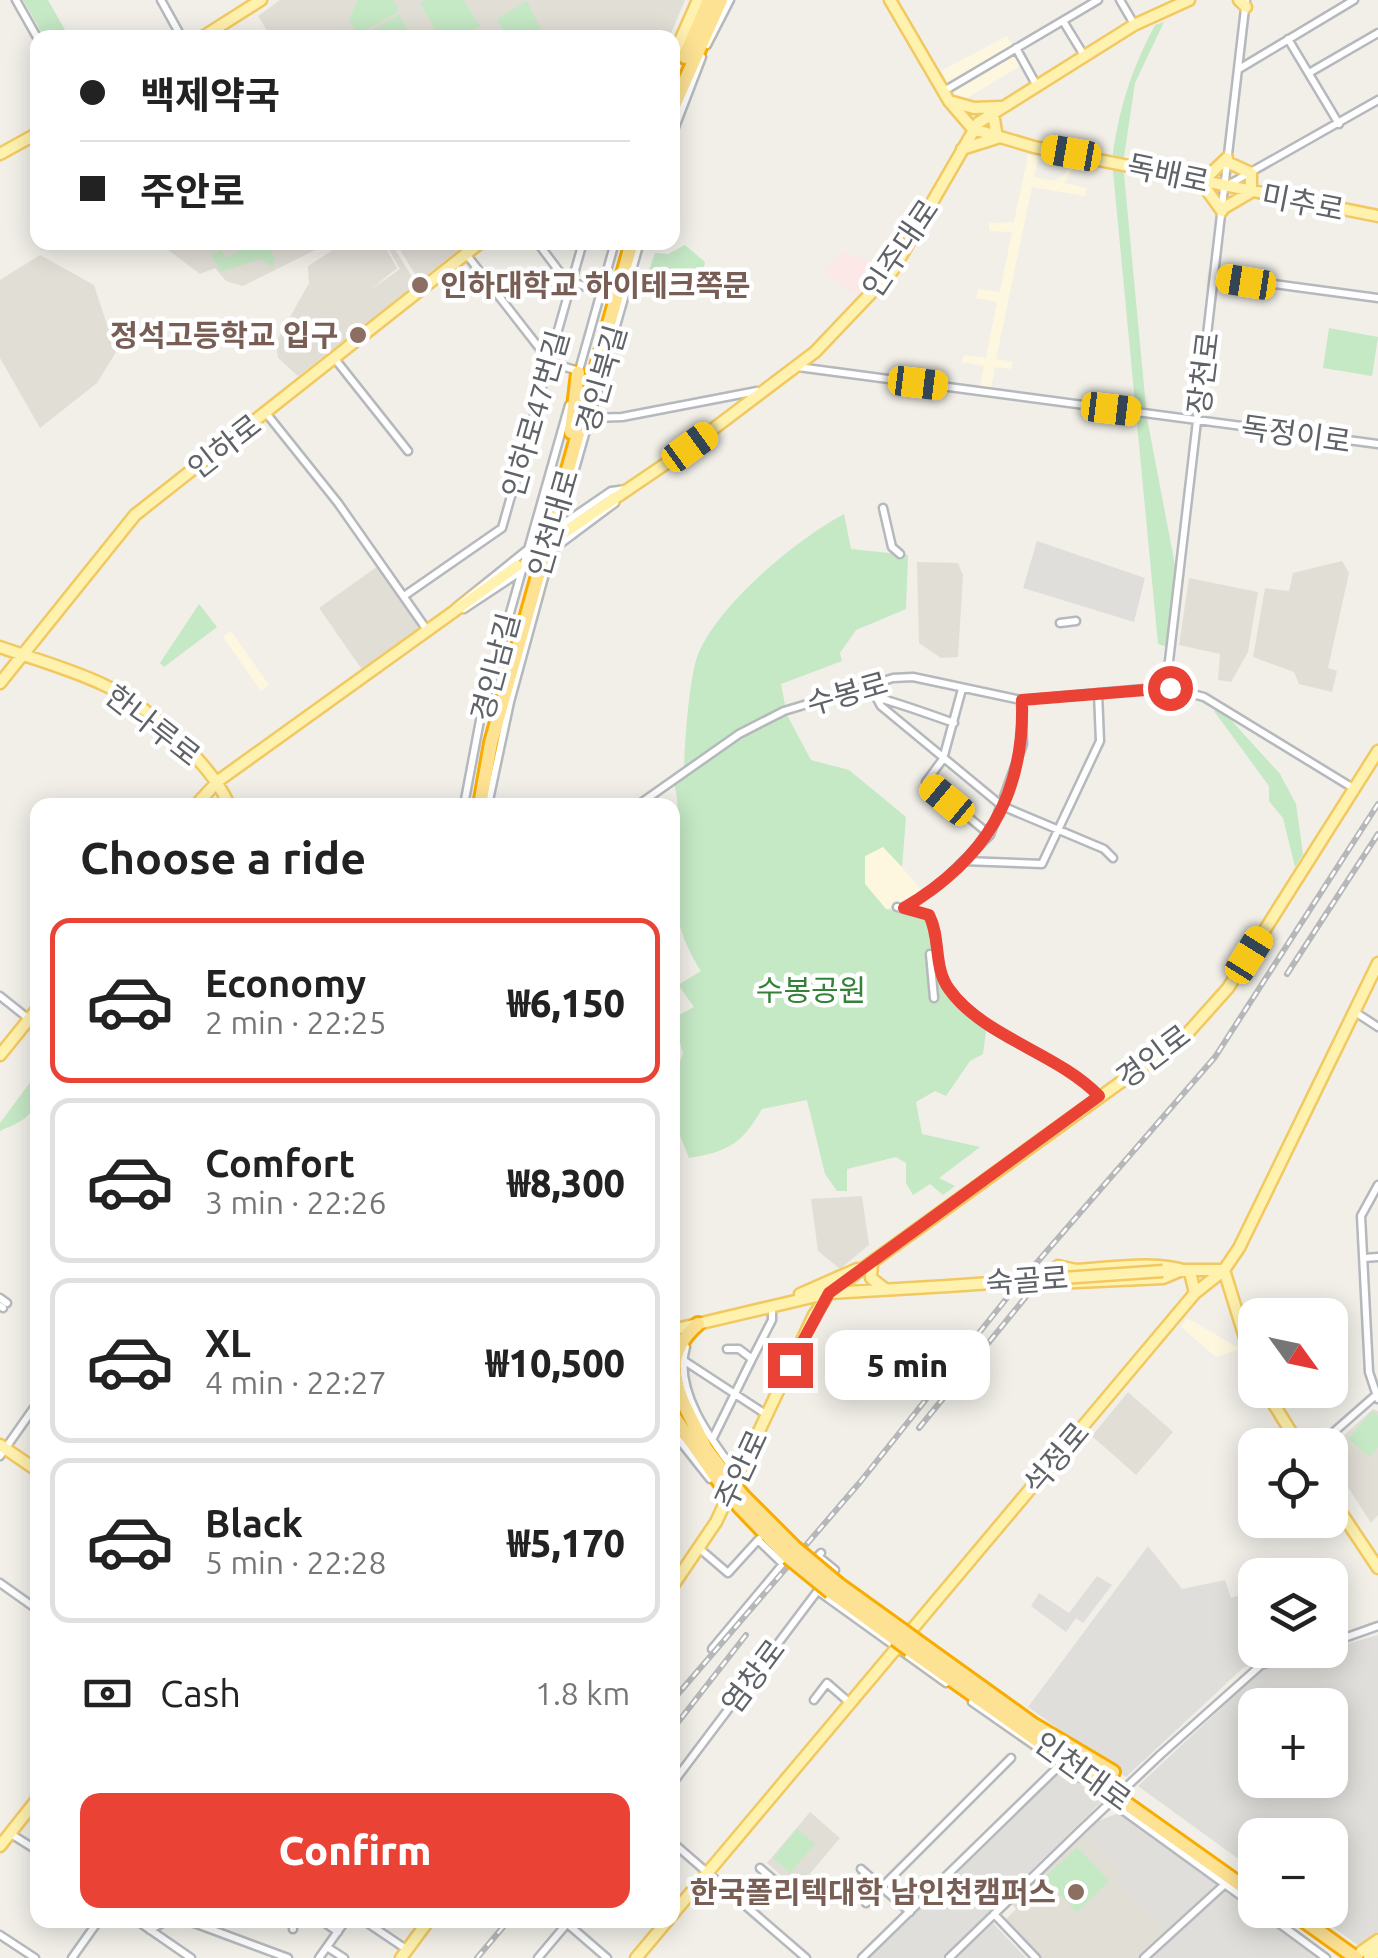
<!DOCTYPE html>
<meta charset="utf-8">
<style>
body{margin:0;font-family:Ubuntu,"Noto Sans KR",sans-serif;background:#f2f2f2;color:#222;height:100vh;display:flex;flex-direction:column;font-size:38px;white-space:nowrap}
*{box-sizing:border-box;margin:0}
p{font-size:32px;color:#767676}
.icon{flex:none;width:55px;height:55px;fill:none;stroke:currentColor;stroke-width:2;stroke-linecap:round;stroke-linejoin:round}
.map{position:relative;flex:1;overflow:hidden}
.side{position:absolute;left:30px;top:798px;width:650px;height:1130px;display:flex;flex-direction:column;background:#fff;border-radius:20px;box-shadow:0 5px 25px #0003}
.side>*{flex:none}
.guide{position:absolute;left:30px;top:30px;width:650px;height:220px;border-radius:20px;box-shadow:0 5px 25px #0003;display:grid;align-content:center;height:220px;padding:0 50px;background:#fff}
.needle{width:65px;rotate:123deg}
.tools{position:absolute;left:1238px;top:1298px;display:grid;gap:20px}
.tools a{display:grid;place-items:center;width:110px;height:110px;border-radius:20px;background:#fff;box-shadow:0 5px 25px #0003;font-size:50px}
.end{position:absolute;width:45px;height:45px;margin:-22px;border:12px solid #ea4335;background:#fff;box-shadow:0 0 0 5px #fff}
.from{border-radius:50%}
.bubble{position:absolute;height:70px;border-radius:20px;background:#fff;box-shadow:0 5px 25px #0003;font-size:32px;font-weight:800;line-height:70px;text-align:center}
.car{position:absolute;width:30px;height:60px;margin:-30px -15px;border-radius:12px;box-shadow:0 0 8px 2px #0007;background:linear-gradient(#f5c518 24%,#345 0 40%,#f5c518 0 76%,#345 0 86%,#f5c518 0)}
.guide b{display:flex;align-items:center;gap:35px;height:95px;font-size:38px}
.guide b+b{border-top:2px solid #e0e0e0}
.guide i{width:25px;height:25px;background:#222}
ul{padding:0;list-style:none}
li{display:flex;align-items:center;gap:30px;height:165px;margin:0 20px 15px;padding:0 30px;border:5px solid #e0e0e0;border-radius:20px}
li div{flex:1}
li b{display:block;font-size:38px}
li em{font-style:normal;font-weight:800}
li.active{border-color:#ea4335}
li>.icon{width:90px;height:90px;stroke-width:1.5}
h2{padding:0 50px;font-size:45px;line-height:120px}
.pay{display:flex;align-items:center;gap:25px;height:110px;padding:0 50px;font-size:38px}
.pay p{margin-inline-start:auto}
.primary-button{display:flex;gap:20px;margin-top:auto;padding:20px 50px}
.primary-button a{flex:1;height:115px;border-radius:20px;background:#ea4335;color:#fff;font-size:40px;font-weight:800;line-height:115px;text-align:center}
.map>svg:first-child{display:block}
.commercial{fill:#fef7e0}
.industrial{fill:#e0deda;fill-rule:evenodd}
.education{fill:#e1ded6}
.medical{fill:#fce8e6}
.green{fill:#c5e8c5}
.lines{fill:none;stroke-linecap:round;stroke-linejoin:round}
.major-tunnel{stroke:#ccccc8;stroke-width:10;stroke-dasharray:10 5;stroke-linecap:butt}
.minor-casing{stroke:#b5b8bc;stroke-width:11}
.major-casing{stroke:#f2c960;stroke-width:15}
.highway-casing{stroke:#f9ab00;stroke-width:18}
.minor{stroke:#fff;stroke-width:6}
.major{stroke:#fff2af;stroke-width:10}
.highway{stroke:#fde293;stroke-width:12}
.rail-casing{stroke:#b6b7b8;stroke-width:6}
.rail{stroke:#fff;stroke-width:2.5;stroke-dasharray:8;stroke-linecap:butt}
.minor-bridge-casing{stroke:#b5b8bc;stroke-width:11;stroke-linecap:butt}
.major-bridge-casing{stroke:#f2c960;stroke-width:15;stroke-linecap:butt}
.highway-bridge-casing{stroke:#f9ab00;stroke-width:18;stroke-linecap:butt}
.minor-bridge{stroke:#fff;stroke-width:6}
.major-bridge{stroke:#fff2af;stroke-width:10}
.highway-bridge{stroke:#fde293;stroke-width:12}
.route{stroke:#ea4335;stroke-width:12}
.education-dot{fill:#8d6e63;stroke:#fff;stroke-width:4}
.labels{text-anchor:middle;dominant-baseline:central;stroke-width:9;stroke-linejoin:round;paint-order:stroke}
.street-label{font-size:30px;fill:#5f6368;stroke:#fff}
.education-label{font-size:30px;font-weight:bold;fill:#785e54;stroke:#fff;text-anchor:end}
.park-label{font-size:30px;fill:#348238;stroke:#fff}
</style>
<div class="map">
<svg width="1378" height="1958" viewBox="0 0 1378 1958">
<rect width="100%" height="100%" fill="#f1efe8"/>
<path class="commercial" d="M1007,36L1024,64L960,102L941,71Z
M1028,155L1038,157L1034,177L1054,181L1065,174L1068,163L1075,164L1064,183L1087,188L1085,196L1032,187L996,359L1013,362L1011,369L995,367L991,388L980,386L984,366L962,362L964,355L986,358L997,302L976,298L978,289L1000,292L1012,232L989,231V223L1014,222Z
M231,631L269,685L261,691L223,637Z
M884,846L922,891L886,909L865,884V856Z
M1187,1318L1237,1347L1239,1350L1216,1357L1181,1327Z"/>
<path class="industrial" d="M1037,541L1145,578L1134,622L1023,588Z
M1148,1546L1182,1589L1225,1580L1231,1598L1255,1590V1650H1290L1243,1668L1126,1777L1028,1707Z
M1097,1576L1112,1585L1083,1623L1076,1618L1066,1632L1031,1606L1039,1593L1069,1613Z
M1378,1635V1932L1359,1946L1309,1910H1330V1835H1255V1871L1138,1786L1264,1668ZM1255,1705H1330V1780H1255Z
M1060,1768L1102,1801L942,1958H866Z
M1121,1812L1219,1883L1169,1933L1117,1881L1124,1873L1086,1833L1098,1821Z
M1222,1891L1231,1892L1321,1958H1148Z
M993,1923L1026,1958H957Z"/>
<path class="education" d="M280,0H685L669,38L271,37L258,16Z
M159,243H329L243,286L226,281L215,268L200,274Z
M344,243H383L397,268L369,291L400,269L385,243H391L417,285L298,376L278,358L276,342L309,283L308,266Z
M396,243H467L419,281Z
M40,255L94,285L116,352L97,383L40,428L0,358V280Z
M1342,561L1349,573L1328,668L1337,671L1332,692L1299,684L1294,672L1253,657L1265,588L1289,591L1293,573Z
M917,562L958,563L963,575L958,657L941,658L919,643Z
M378,566L423,628L363,671L319,608Z
M1189,578L1258,592L1248,652L1231,682L1218,680L1220,654L1179,645Z
M862,1196L869,1245L840,1269L818,1251L811,1199Z
M1128,1392L1173,1432L1136,1475L1092,1436Z
M1373,1409L1378,1411V1515L1371,1523L1330,1459V1448Z
M810,1812L840,1838L797,1889L767,1863Z
M1086,1833L1125,1874L1117,1881L1169,1933L1142,1958H1041L1005,1920L1016,1909L1011,1903Z"/>
<path class="medical" d="M843,252L886,266L860,297L823,271Z"/>
<path class="green" d="M23,0H48L65,30L44,37Z
M358,0H393L399,11L358,34L349,19Z
M426,0H464L480,26L463,37H439L420,3Z
M527,1L542,32L533,37H507L497,19Z
M399,15L412,37H361L360,36Z
M1164,22L1135,83L1123,164L1147,418L1178,581L1170,648L1158,644L1112,161C1118,111 1131,70 1155,25Z
M256,243H267L275,259L273,267L260,259L221,272L211,255L221,250L226,258Z
M685,245L705,262L704,267L647,276L655,253L668,254Z
M1329,328L1378,337L1372,376L1323,368Z
M844,514L851,549L908,555L906,609L856,630L840,653L842,661L781,684L787,715L811,760L849,770L906,817L902,867L883,847L865,856V884L886,909L929,915L949,989L987,1023L983,1054L970,1061L946,1096L935,1091L916,1102L922,1134L980,1147L939,1178L955,1186L943,1195L930,1184L913,1195L906,1183V1163L896,1157L847,1169V1191H837L825,1174L807,1100L762,1109C743,1142 729,1152 689,1158L673,1119V1081L683,1053L673,1018L694,1007L678,985L701,971C676,932 672,901 673,854L680,852C675,828 681,809 674,783L684,775C684,750 689,673 699,652C722,601 796,540 844,514Z
M199,604L217,627L164,667L160,663Z
M1221,709L1280,774L1296,804L1303,854L1295,867L1283,818L1269,801V786L1214,711Z
M37,1073C38,1111 34,1117 0,1131V1123Z
M1372,1411L1378,1415V1447L1370,1457L1348,1439Z
M797,1829L815,1844L790,1873L773,1858Z
M1077,1847L1109,1881L1077,1912L1044,1878Z"/>
<g class="lines">
<path class="major-tunnel" d="M518,565L549,543"/>
<defs>
<path id="minor" d="M16,0L38,39
M161,0L182,38
M1120,0L1134,24
M1063,21L1085,57
M1288,39L1339,124
M707,45L730,0
M1016,48L1037,86
M1239,69L1354,0
M1309,73L1378,33
M944,91L1098,0
M672,135L702,57
M1228,185L1378,100
M537,242L565,279L600,292
M466,254L551,363L579,371
M1214,276L1378,298
M335,359L408,451
M798,367L1378,444
M578,374L615,242
M266,413L338,503L427,630
M591,418L622,417L757,391
M565,504L640,242
M883,508L892,547L900,554
M557,528L611,491L627,489
M552,550L615,503
M404,596L502,528L583,242
M456,607L528,549
M464,609L520,572
M1060,623L1076,621
M870,686L881,706L1002,806L1104,849L1113,858
M1166,687L1246,0
M962,689L943,759L926,782L990,835
M876,697C904,705 926,713 954,723
M464,805L481,715L569,405
M488,805L510,702L549,559
M638,805L739,734L784,711L893,678L913,677L1021,700L1166,687L1204,697L1353,788
M964,861L1042,864L1100,741L1098,693
M897,907L929,915C941,938 933,967 949,989C983,1038 1058,1053 1099,1096
M905,908L939,885L990,835L1023,744L1021,700
M0,996L29,1019
M934,998L930,954H937
M1355,1012L1378,1027
M1378,1185L1361,1216L1369,1372L1378,1399
M1364,1258L1378,1257
M0,1298L7,1303
M0,1306L3,1308
M686,1347C673,1391 712,1441 737,1474
M752,1359L772,1320V1305
M683,1360L767,1415
M672,1431L710,1479
M713,1438L752,1359L739,1349H727
M1319,1445L1376,1395
M0,1456L38,1402
M700,1549L728,1573L759,1539
M821,1553L818,1556L835,1570L830,1576
M0,1583L38,1610
M818,1591L946,1683
M1330,1643L1378,1626
M712,1649L783,1564L758,1540
M814,1700L827,1683L850,1703
M972,1702L1081,1778
M1160,1755L1261,1665L1307,1650
M672,1784L819,1589
M1110,1801L1255,1906
M11,1834L38,1851
M672,1842L806,1958
M760,1868L797,1900
M861,1869L910,1912
M866,1903L1011,1758
M1261,1910L1326,1958
M994,1914L1036,1958
M136,1920L191,1958
M186,1920L288,1958
M293,1920V1929
M321,1920L338,1932
M363,1920L406,1949
M563,1920L607,1958
M150,1930L168,1920
M0,1935L35,1958
M327,1947L344,1958
M72,1958L99,1920
M319,1958L346,1920
M538,1958L570,1920
M862,1958L1060,1765
M949,1958L1080,1831
M1144,1958L1225,1884"/>
<path id="major" d="M890,0L949,101L973,129L1034,147L1378,216
M1239,0L1246,7
M201,38L261,0
M672,59L698,0
M949,101L974,108L1000,107
M962,149L997,138L993,113
M0,154L38,133
M1199,179L1222,211
M1204,180L1227,158
M1222,209L1251,192V173L1227,162
M558,537L680,454L815,352L893,270L978,123L1134,25L1189,0
M0,647C34,659 70,669 102,684C145,703 211,763 229,805
M0,683L135,515L481,242
M196,805L218,781L517,566
M0,1055L38,1008
M872,1263L871,1278L885,1289
M1058,1266L1076,1270
M1182,1270L1163,1278L1076,1282V1270C1113,1268 1154,1260 1190,1272L1195,1293
M1185,1270H1223
M1224,1270L1255,1370
M1045,1284L1076,1282
M830,1293L948,1286
M800,1294L857,1269
M672,1330L829,1293L1186,1035L1228,988L1378,751
M1265,1390L1299,1445
M0,1445L38,1471
M1330,1496L1378,1568
M672,1587L716,1522L814,1315L829,1293
M0,1846L38,1798
M672,1915L1195,1293L1224,1270L1239,1248L1378,963
M1361,1952L1378,1940
M401,1958L429,1920
M636,1958L668,1920
M1369,1958L1378,1951"/>
<path id="highway" d="M685,57L709,0
M672,110L721,0
M571,432L578,373
M480,805L491,743L632,242
M698,1324C651,1364 686,1404 706,1449
M672,1414L723,1487
M701,1442L728,1478
M743,1496L795,1548
M739,1506L788,1557
M838,1584L902,1630
M831,1592L895,1639
M917,1641L1038,1728
M910,1650L1255,1895
M1034,1725L1113,1772
M1289,1910L1356,1958"/>
</defs>
<use href="#minor" class="minor-casing"/>
<use href="#major" class="major-casing"/>
<use href="#highway" class="highway-casing"/>
<use href="#minor" class="minor"/>
<use href="#major" class="major"/>
<use href="#highway" class="highway"/>
<defs>
<path id="rail" d="M1287,974L1378,834
M919,1428L1042,1277
M672,1701L861,1481L1014,1289L1215,1057L1378,804
M672,1730L746,1635
M477,1958L509,1920"/>
</defs>
<use href="#rail" class="rail-casing"/>
<use href="#rail" class="rail"/>
<defs>
<path id="minor-bridge" d="M1080,1831L1160,1755"/>
<path id="major-bridge" d="M948,1286L1163,1271"/>
<path id="highway-bridge" d="M728,1478L743,1496
M723,1487L739,1506
M795,1548L838,1584
M788,1557L831,1592
M902,1630L917,1641
M895,1639L910,1650"/>
</defs>
<use href="#minor-bridge" class="minor-bridge-casing"/>
<use href="#major-bridge" class="major-bridge-casing"/>
<use href="#highway-bridge" class="highway-bridge-casing"/>
<use href="#minor-bridge" class="minor-bridge"/>
<use href="#major-bridge" class="major-bridge"/>
<use href="#highway-bridge" class="highway-bridge"/>
</g>
<g class="lines">
<path class="route" d="M790,1365L829,1293L1099,1096C1058,1053 983,1037 949,989C933,967 941,938 929,915L904,908C985,860 1025,796 1022,700L1170,688"/>
</g>
<g class="education-dot">
<circle cx="420" cy="285" r="10"/>
<circle cx="358" cy="335" r="10"/>
<circle cx="1076" cy="1892" r="10"/>
</g>
<g class="labels">
<g class="street-label">
<text transform="translate(1168 173) rotate(12)">독배로</text>
<text transform="translate(1303 202) rotate(11)">미추로</text>
<text transform="translate(900 248) rotate(-56)">인주대로</text>
<text transform="translate(1203 373) rotate(-83)">장천로</text>
<text transform="translate(601 379) rotate(-74)">경인북길</text>
<text transform="translate(535 414) rotate(-74)">인하로47번길</text>
<text transform="translate(1296 434) rotate(8)">독정이로</text>
<text transform="translate(224 446) rotate(-38)">인하로</text>
<text transform="translate(553 523) rotate(-74)">인천대로</text>
<text transform="translate(495 667) rotate(-75)">경인남길</text>
<text transform="translate(847 693) rotate(-16)">수봉로</text>
<text transform="translate(153 725) rotate(38)">한나루로</text>
<text transform="translate(1153 1056) rotate(-37)">경인로</text>
<text transform="translate(1027 1280) rotate(-4)">숙골로</text>
<text transform="translate(1056 1458) rotate(-50)">석정로</text>
<text transform="translate(741 1469) rotate(-65)">주안로</text>
<text transform="translate(753 1676) rotate(-53)">염창로</text>
<text transform="translate(1083 1771) rotate(36)">인천대로</text>
</g>
<g class="education-label">
<text x="440" y="285" text-anchor="start">인하대학교 하이테크쪽문</text>
<text x="338" y="335">정석고등학교 입구</text>
<text x="1056" y="1892">한국폴리텍대학 남인천캠퍼스</text>
</g>
<g class="park-label">
<text x="811" y="990">수봉공원</text>
</g>
</g>
</svg>
<div class="tools">
<a><svg class="needle" viewBox="-14 -14 28 28"><path d="M0-13l5 13h-10z" fill="#e53935"/><path d="M0 13l5-13h-10z" fill="#767676"/></svg></a>
<a><svg class="icon" aria-label="locate" viewBox="0 0 24 24"><circle cx="12" cy="12" r="6"/><path d="M12 2v4M12 18v4M2 12h4M18 12h4"/></svg></a>
<a><svg class="icon" aria-label="layers" viewBox="0 0 24 24"><path d="M12 4l9 5-9 5-9-5zM3 14l9 5 9-5"/></svg></a>
<a>+</a>
<a>−</a>
</div>
<i class="end from" style="left:1170px;top:688px"></i>
<i class="end" style="left:790px;top:1365px"></i>
<div class="bubble" style="left:825px;top:1330px;width:165px">5 min</div>
<i class="car" style="left:1071px;top:153px;rotate:280deg"></i>
<i class="car" style="left:1246px;top:282px;rotate:279deg"></i>
<i class="car" style="left:918px;top:383px;rotate:97deg"></i>
<i class="car" style="left:1111px;top:409px;rotate:97deg"></i>
<i class="car" style="left:690px;top:447px;rotate:54deg"></i>
<i class="car" style="left:947px;top:800px;rotate:310deg"></i>
<i class="car" style="left:1249px;top:955px;rotate:32deg"></i>
<div class="guide">
<b><i class="from"></i>백제약국</b>
<b><i></i>주안로</b>
</div>
<section class="side">
<h2>Choose a ride</h2>
<ul>
<li class="active"><svg class="icon" aria-label="car" viewBox="0 0 24 24"><path d="M5 17H2v-5l4-1 3-4h7l3 4 3 1v5h-3M9 17h6M6 11h13"/><circle cx="7" cy="17" r="2"/><circle cx="17" cy="17" r="2"/></svg><div><b>Economy</b><p>2 min · 22:25</p></div><em>₩6,150</em></li>
<li><svg class="icon" aria-label="car" viewBox="0 0 24 24"><path d="M5 17H2v-5l4-1 3-4h7l3 4 3 1v5h-3M9 17h6M6 11h13"/><circle cx="7" cy="17" r="2"/><circle cx="17" cy="17" r="2"/></svg><div><b>Comfort</b><p>3 min · 22:26</p></div><em>₩8,300</em></li>
<li><svg class="icon" aria-label="car" viewBox="0 0 24 24"><path d="M5 17H2v-5l4-1 3-4h7l3 4 3 1v5h-3M9 17h6M6 11h13"/><circle cx="7" cy="17" r="2"/><circle cx="17" cy="17" r="2"/></svg><div><b>XL</b><p>4 min · 22:27</p></div><em>₩10,500</em></li>
<li><svg class="icon" aria-label="car" viewBox="0 0 24 24"><path d="M5 17H2v-5l4-1 3-4h7l3 4 3 1v5h-3M9 17h6M6 11h13"/><circle cx="7" cy="17" r="2"/><circle cx="17" cy="17" r="2"/></svg><div><b>Black</b><p>5 min · 22:28</p></div><em>₩5,170</em></li>
</ul>
<div class="pay"><svg class="icon" aria-label="cash" viewBox="0 0 24 24"><path d="M3 7h18v10H3z"/><circle cx="12" cy="12" r="2"/></svg>Cash<p>1.8 km</p></div>
<div class="primary-button"><a>Confirm</a></div>
</section>
</div>
